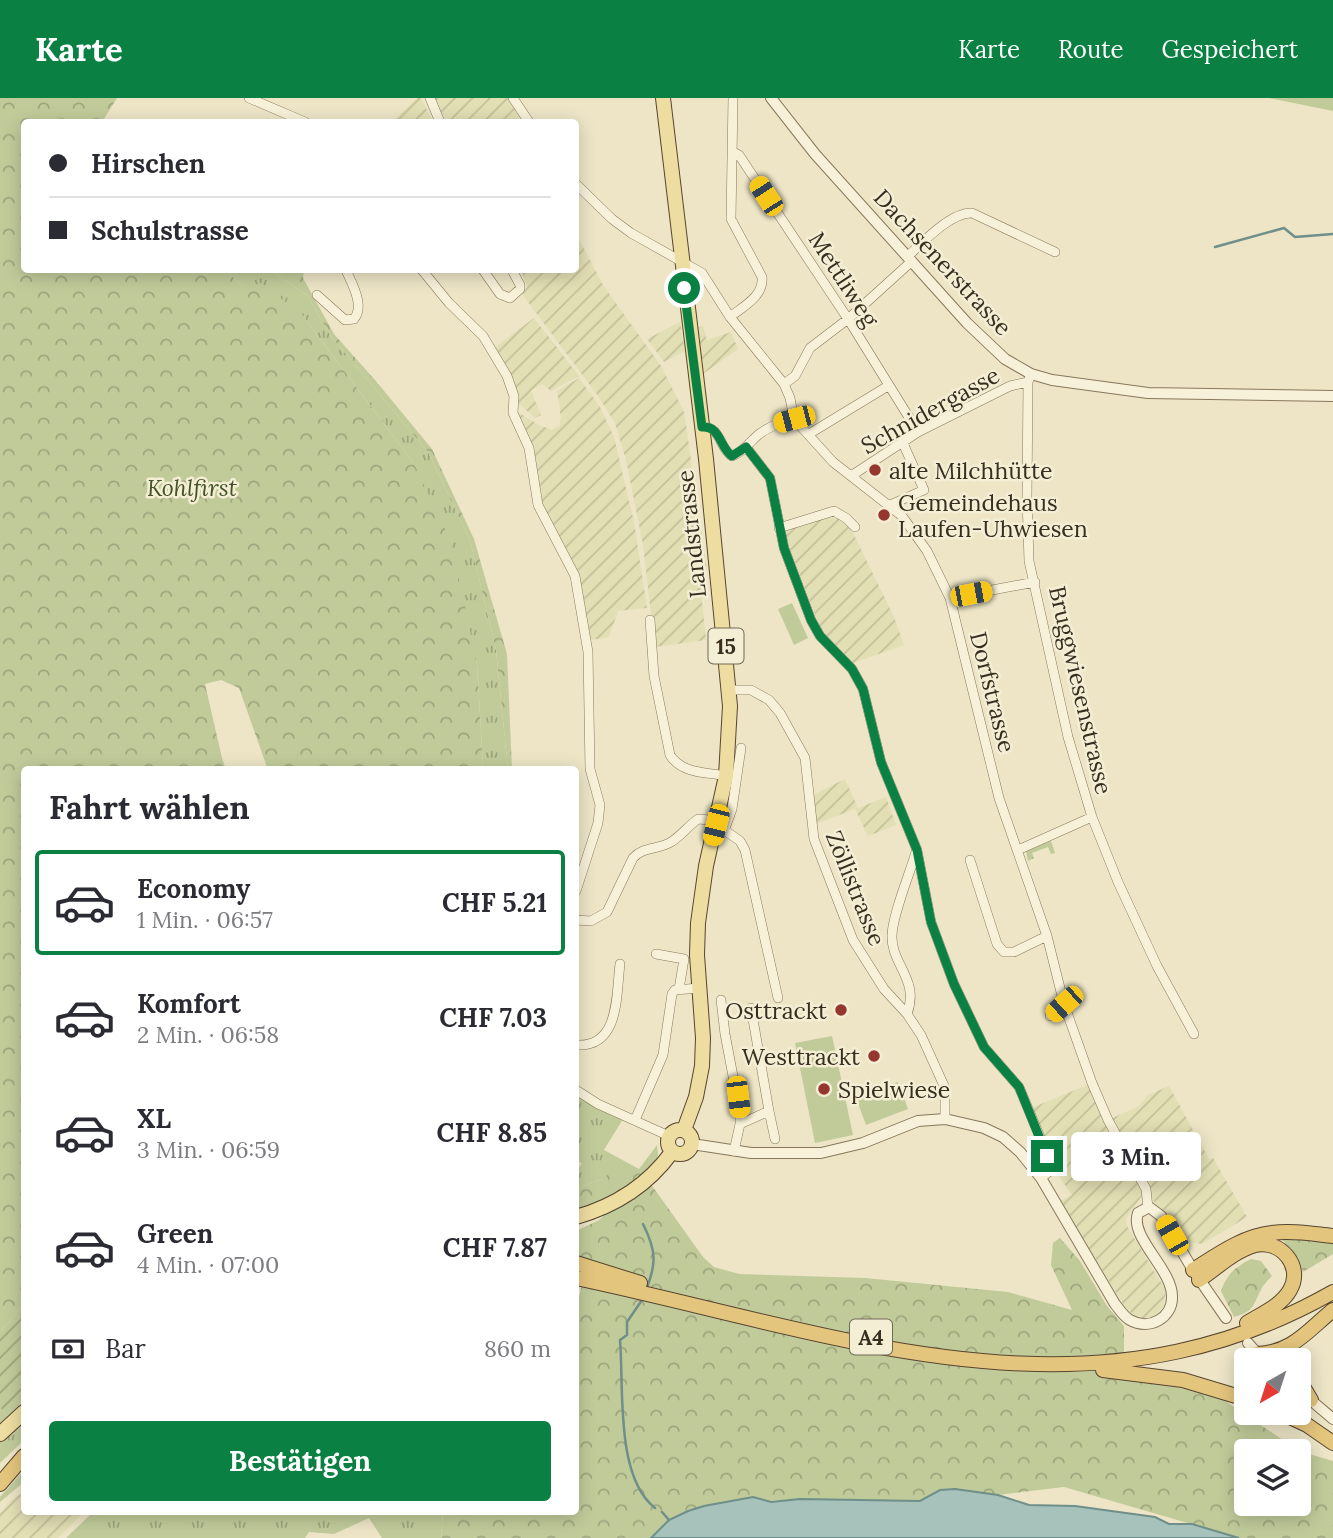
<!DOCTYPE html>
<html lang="de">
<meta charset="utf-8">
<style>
body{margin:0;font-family:Lora,serif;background:#f7f7f7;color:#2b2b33;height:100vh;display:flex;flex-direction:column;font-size:26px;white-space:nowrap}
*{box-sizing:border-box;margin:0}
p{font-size:23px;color:#7c7c81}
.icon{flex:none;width:38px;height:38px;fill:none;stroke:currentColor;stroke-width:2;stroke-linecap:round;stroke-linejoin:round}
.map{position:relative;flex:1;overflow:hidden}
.details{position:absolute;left:21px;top:668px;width:558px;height:749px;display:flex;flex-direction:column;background:#fff;border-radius:7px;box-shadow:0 4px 18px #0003}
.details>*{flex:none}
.hud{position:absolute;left:21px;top:21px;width:558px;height:154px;border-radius:7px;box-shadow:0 4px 18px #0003;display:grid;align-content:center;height:154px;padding:0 28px;background:#fff}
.needle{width:46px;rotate:219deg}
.controls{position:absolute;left:1234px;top:1250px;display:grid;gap:14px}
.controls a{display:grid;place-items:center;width:77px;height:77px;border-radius:7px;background:#fff;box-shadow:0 4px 18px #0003;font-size:35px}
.end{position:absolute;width:32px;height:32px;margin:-16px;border:9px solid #0b8043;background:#fff;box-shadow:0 0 0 4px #fff}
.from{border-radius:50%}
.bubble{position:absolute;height:49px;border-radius:7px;background:#fff;box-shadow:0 4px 18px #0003;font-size:23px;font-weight:700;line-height:49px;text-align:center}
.car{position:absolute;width:21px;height:42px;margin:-21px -10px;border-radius:9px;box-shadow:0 0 5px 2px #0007;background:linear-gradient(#f5c518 24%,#345 0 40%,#f5c518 0 76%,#345 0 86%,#f5c518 0)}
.hud b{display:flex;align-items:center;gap:24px;height:66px;font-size:26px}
.hud b+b{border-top:2px solid #e1e1e2}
.hud i{width:18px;height:18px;background:#2b2b33}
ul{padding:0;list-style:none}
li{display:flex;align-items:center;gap:21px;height:105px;margin:0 14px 10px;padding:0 14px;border:4px solid transparent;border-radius:7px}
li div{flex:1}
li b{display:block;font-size:26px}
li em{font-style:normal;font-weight:700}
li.selected{border-color:#0b8043}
li>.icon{width:63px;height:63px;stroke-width:1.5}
h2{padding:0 28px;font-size:32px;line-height:84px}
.pay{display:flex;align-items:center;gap:18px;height:77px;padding:0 28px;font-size:26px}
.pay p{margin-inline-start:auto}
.button{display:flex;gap:14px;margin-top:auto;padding:14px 28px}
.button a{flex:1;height:80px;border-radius:7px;background:#0b8043;color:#fff;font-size:28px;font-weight:700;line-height:80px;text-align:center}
header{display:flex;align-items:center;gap:42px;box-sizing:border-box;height:98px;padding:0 35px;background:#0b8043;color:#fff}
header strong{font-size:33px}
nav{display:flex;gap:38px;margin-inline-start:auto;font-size:24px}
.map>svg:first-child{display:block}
.farmland{fill:url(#farmland-furrows)}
.grass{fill:url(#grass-tufts)}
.forest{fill:url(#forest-crowns);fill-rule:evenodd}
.garden{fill:url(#garden-furrows)}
.pitch{fill:#c1cb9a}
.water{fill:#a7c1bb;stroke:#6e8f8a;stroke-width:2}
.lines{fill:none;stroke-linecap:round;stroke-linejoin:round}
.stream{stroke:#6e8f8a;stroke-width:2.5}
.minor-casing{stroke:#88775c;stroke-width:10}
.tertiary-casing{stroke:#88775c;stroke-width:12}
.primary-casing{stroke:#564530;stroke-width:16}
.trunk-casing{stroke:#564530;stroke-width:16}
.minor{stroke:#f8f1d9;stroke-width:9}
.tertiary{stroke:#f8f1d9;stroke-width:10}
.primary{stroke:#eedda0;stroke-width:14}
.trunk{stroke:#e4c57d;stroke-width:14}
.route{stroke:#0b8043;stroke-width:9}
.poi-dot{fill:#95372e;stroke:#f4eed5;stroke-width:2.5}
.labels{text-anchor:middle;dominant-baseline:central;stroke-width:5;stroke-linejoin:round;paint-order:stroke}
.shield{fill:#f4eed5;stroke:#706856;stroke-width:2}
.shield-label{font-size:21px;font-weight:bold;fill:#382e20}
.street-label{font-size:23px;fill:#382e20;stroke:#f4eed5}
.poi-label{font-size:23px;fill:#382e20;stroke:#f4eed5;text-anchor:start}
.park-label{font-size:23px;font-style:italic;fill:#445427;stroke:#f4eed5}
</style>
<header>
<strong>Karte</strong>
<nav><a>Karte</a><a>Route</a><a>Gespeichert</a></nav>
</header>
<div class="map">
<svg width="1333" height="1440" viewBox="0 0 1333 1440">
<defs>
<pattern id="farmland-furrows" width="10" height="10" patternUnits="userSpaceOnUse" patternTransform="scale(1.75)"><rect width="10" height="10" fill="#e2dfb4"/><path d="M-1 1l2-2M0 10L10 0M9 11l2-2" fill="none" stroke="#c3c09a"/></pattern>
<pattern id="grass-tufts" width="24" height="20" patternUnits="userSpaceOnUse" patternTransform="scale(1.75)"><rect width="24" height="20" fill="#c1cb9a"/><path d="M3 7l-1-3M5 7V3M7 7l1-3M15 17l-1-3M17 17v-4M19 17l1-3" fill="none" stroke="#9ea57d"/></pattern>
<pattern id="forest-crowns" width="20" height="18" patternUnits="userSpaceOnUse" patternTransform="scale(1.75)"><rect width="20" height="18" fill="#c1cb9a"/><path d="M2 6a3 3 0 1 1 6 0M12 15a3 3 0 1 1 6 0" fill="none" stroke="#9ea57d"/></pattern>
<pattern id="garden-furrows" width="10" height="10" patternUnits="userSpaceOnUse" patternTransform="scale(1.75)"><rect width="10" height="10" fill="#c1cb9a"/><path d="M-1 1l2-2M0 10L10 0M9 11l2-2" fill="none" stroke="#9ea57d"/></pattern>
</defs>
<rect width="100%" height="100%" fill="#ede5c6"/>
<path class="farmland" d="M417,0H421L433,24H392Z
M434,0H509L525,24H446Z
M576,135L603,187L661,268L684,314L707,472L699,474L706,542L655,549L643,447L626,362L615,325L598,298L522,196L527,189L521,172H576Z
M534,220L579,278L551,293L542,286L531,293L541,317L535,320L516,303L494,250Z
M680,224L685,253L664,264L647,241Z
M703,228L707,242L731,234L738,251L703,276L697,230Z
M579,280L600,309L614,339L634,424L647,510L618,513L609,539L590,542L576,469L546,419L539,395L530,339L518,322L519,315L539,327L552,332L559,328L561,320L557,293Z
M820,420H838L852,433L894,519L904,547L853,565L825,538L816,519L783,433Z
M845,681L858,710L886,699L896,727L868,738L855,711L813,727V697Z
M1092,985L1108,1022L1139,1008L1148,997L1169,988L1209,1061L1213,1060L1247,1119L1202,1146L1188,1144L1176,1136L1146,1092L1126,1121L1127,1128L1166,1193L1163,1209L1154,1218L1146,1221L1134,1217L1125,1209L1060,1103L1072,1097L1052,1068L1029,1011Z
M24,1393V1414H84L58,1440H0V1415L13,1401Z"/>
<path class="grass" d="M225,172H270L307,197L330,237L428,354L470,442L496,552L508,672H480L483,667L477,566L413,364L302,217L244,189Z
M1051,743L1055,755L1051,756L1048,749L1032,755L1034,760L1028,763L1026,753Z
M576,996L623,1021L604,1052L639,1071L657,1047L658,1058L648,1082L603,1081L576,1091V1074L582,1065L576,1063Z
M0,1309L12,1324L24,1309V1342L0,1365Z
M24,1372V1384L0,1404V1399Z
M93,1414H443L441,1440H382L369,1420L334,1436L309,1434L305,1440H66Z"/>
<path class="forest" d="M0,0H117L102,24H24V172H225L244,189L261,185L302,217L413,364L451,443L477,566L483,667L480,672H268L239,590L221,582L205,586L222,660L226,672H24V1206L0,1234Z
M270,172H304L303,180L334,236L375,282L432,351L474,441L507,556L512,672H508L496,552L470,442L428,354L330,237L307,197Z
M621,1065L640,1075L648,1082L703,1159L714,1169L739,1176L865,1180L1008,1194L1072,1212L1051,1167L1053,1145L1060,1140L1080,1163L1107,1208L1124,1228V1274L1202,1287L1299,1353L1333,1363V1440H1239L1064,1389L998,1397L955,1391L940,1392L920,1403L800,1401L720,1406L704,1408L669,1422L651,1440H441L443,1414H576V1212L586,1169L576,1165V1133L599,1122L621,1102L576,1119V1091L603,1081ZM1246,1353H1298V1405H1246Z
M1280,1139L1333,1144V1156L1303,1174L1298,1160Z
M1251,1161L1261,1163L1272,1178C1268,1182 1263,1187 1261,1192C1252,1208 1255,1213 1234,1219L1221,1193C1227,1176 1235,1169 1251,1161Z"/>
<path class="garden" d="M24,1206V1309L12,1324L0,1309V1234Z"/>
<path class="pitch" d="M1269,0H1333V13Z
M792,505L808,540L794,547L778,511Z
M832,938L853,1037L815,1045L795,945Z
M898,984L908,1011L866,1027L856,1000Z"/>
<path class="water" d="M955,1391L998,1397L1029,1407L1075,1408L1155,1419L1169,1426H1192L1239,1440H651L669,1422L688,1413L704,1408L753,1399L771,1404L800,1401L920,1403L940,1392Z"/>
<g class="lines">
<path class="stream" d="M1215,149L1284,130L1295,139L1333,136
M643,1126C656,1152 657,1165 646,1192
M642,1202L627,1224V1237L620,1242C624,1289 615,1379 655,1410
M662,1414L669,1422"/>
<defs>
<path id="minor" d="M249,0L305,24
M430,0L440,24
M513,0L529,24
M733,54L739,57L848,221L918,334
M576,86L612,121L631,135L702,175L730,219L784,286L790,300L794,321L833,364L902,418L927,453L950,500L999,700L1047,838L1064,906L1092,985L1108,1022L1146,1091L1148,1110
M908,158C923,144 951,114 972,115L1055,154
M422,172L449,205L483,238L507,278L514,298L513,315L529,350L538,407L575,478L588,554L590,671L600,707L598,725L576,793
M483,172L500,196L510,200L520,191V187L512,172
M317,197L345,222L354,221C365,208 352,186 346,172
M730,219C744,208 764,198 762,179L731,121L733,0
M1031,276L1028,284L1027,399L1029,463L1068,639L1092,719L1118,784L1157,868L1194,936
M784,286L795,278L810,250L848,221L912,163
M702,329C721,328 719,350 732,358C743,354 749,345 758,337C768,329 781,324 794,321
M809,336L888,288
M746,349L770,380L784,450L811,522L820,538L852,571L863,591L881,664L917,752L931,824L954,886L984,949L1019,989L1052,1068L1050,1073L1041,1080
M851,378L918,334L1010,288L1028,284
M890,407L924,392L902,343
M779,430L834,413L846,420L855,429
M950,500L1035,484
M650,522L654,578L670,657C682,676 706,674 726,678
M730,592H751L769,602L780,615L805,660L814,741L853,842L884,891L907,916L921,937L945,990V1021
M724,733L732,711L741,650
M1018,752L1092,719
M970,762L997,846L1004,854H1014L1047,838
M576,822L591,823L607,814L633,760C644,748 658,752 671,744C681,738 688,728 698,721L710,722L740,743L745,752L778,900
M656,856L684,861L679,891
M721,902L725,936L740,1015V1026L734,1053
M907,916C920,882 891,866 892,838C892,818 910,775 916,754
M1050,918L1064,906
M576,947C620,950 616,897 620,866
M576,992L598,1006L669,1038
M769,1013L775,1041
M635,1022L663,957L672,896L675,892L699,890
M740,1026L769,1013L751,910"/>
<path id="tertiary" d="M771,0L815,56L967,225L1005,261L1031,276L1052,282L1148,295L1333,298
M692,1046L751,1055H821L863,1045L918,1023L945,1021L984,1030L1003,1039L1020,1054L1041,1080L1115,1206C1120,1212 1123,1218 1130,1222C1149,1233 1173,1220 1172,1198C1172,1171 1129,1139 1138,1115L1149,1109L1161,1118L1193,1172L1226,1220
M1248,1245L1261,1260
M1306,1298L1333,1321"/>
<path id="primary" d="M663,0L706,361L730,608L726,678L706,768L698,825L697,857L703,940L702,968L696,999L684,1032
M668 1044a12 12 0 1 1 24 0a12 12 0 1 1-24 0Z
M576,1119C615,1108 648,1087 672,1054
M0,1336L24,1314"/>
<path id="trunk" d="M576,1165L640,1185
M1193,1172C1217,1157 1243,1138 1272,1135C1292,1132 1313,1136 1333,1138
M576,1180C833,1234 1084,1336 1333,1194
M1199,1182C1217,1170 1234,1153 1255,1147C1280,1141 1304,1168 1290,1192C1281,1208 1261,1216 1247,1225
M1257,1256C1292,1255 1307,1233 1333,1212
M1103,1272L1183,1282L1246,1301
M1298,1280L1311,1302
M1279,1314L1307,1327L1333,1345
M0,1386L24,1358"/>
</defs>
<use href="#minor" class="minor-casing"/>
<use href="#tertiary" class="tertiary-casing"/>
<use href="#primary" class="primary-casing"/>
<use href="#trunk" class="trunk-casing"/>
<use href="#minor" class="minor"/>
<use href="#tertiary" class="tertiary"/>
<use href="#primary" class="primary"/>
<use href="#trunk" class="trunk"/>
</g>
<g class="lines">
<path class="route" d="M684,190L702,329C721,328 719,349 732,358L746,349L770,380L784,450L811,522L820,538L852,571L863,591L881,664L917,752L931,824L954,886L984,949L1019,989L1047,1058"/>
</g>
<g class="poi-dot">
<circle cx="875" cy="372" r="7"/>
<circle cx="884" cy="417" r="7"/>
<circle cx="841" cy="912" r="7"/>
<circle cx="874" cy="958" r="7"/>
<circle cx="824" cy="991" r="7"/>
</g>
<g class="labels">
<g class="shield">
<rect x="708.5" y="530.5" width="35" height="35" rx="5"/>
<rect x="850" y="1221.5" width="42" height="35" rx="5"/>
</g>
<g class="shield-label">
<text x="726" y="548">15</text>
<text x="871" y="1239">A4</text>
</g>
<g class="street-label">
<text transform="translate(943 164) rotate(47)">Dachsenerstrasse</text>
<text transform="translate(844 181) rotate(57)">Mettliweg</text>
<text transform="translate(930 312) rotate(-29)">Schnidergasse</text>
<text transform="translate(691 436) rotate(-96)">Landstrasse</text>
<text transform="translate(1081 592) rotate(77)">Bruggwiesenstrasse</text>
<text transform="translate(993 594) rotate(76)">Dorfstrasse</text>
<text transform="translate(856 790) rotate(68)">Zöllistrasse</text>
</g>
<g class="poi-label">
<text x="889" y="372">alte Milchhütte</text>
<text x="898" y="404">Gemeindehaus<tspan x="898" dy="26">Laufen-Uhwiesen</tspan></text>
<text x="827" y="912" text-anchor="end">Osttrackt</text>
<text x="860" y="958" text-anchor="end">Westtrackt</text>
<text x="838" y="991">Spielwiese</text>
</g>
<g class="park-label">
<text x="192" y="389">Kohlfirst</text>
</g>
</g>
</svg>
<div class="controls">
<a><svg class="needle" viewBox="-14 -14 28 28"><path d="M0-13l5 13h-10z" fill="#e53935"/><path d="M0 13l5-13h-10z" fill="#7c7c81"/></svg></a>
<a><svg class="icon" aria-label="layers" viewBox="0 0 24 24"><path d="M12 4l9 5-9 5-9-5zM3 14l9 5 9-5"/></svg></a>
</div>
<i class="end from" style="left:684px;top:190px"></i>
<i class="end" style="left:1047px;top:1058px"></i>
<div class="bubble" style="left:1071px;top:1034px;width:130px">3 Min.</div>
<i class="car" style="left:766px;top:98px;rotate:327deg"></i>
<i class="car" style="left:794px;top:321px;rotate:255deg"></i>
<i class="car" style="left:971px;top:496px;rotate:79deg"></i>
<i class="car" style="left:716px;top:727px;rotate:194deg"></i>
<i class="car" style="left:1064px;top:906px;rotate:228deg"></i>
<i class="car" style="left:738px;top:999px;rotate:173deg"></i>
<i class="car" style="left:1172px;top:1137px;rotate:330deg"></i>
<div class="hud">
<b><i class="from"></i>Hirschen</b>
<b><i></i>Schulstrasse</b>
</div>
<section class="details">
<h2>Fahrt wählen</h2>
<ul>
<li class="selected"><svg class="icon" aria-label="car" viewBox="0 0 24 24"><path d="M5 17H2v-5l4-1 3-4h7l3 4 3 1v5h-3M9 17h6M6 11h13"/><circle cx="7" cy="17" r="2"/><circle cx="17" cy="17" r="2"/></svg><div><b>Economy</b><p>1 Min. · 06:57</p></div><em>CHF 5.21</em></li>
<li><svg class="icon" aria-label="car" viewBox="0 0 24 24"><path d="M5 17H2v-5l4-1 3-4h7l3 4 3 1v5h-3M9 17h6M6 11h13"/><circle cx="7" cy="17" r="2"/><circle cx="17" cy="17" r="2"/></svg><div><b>Komfort</b><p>2 Min. · 06:58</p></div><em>CHF 7.03</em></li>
<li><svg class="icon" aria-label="car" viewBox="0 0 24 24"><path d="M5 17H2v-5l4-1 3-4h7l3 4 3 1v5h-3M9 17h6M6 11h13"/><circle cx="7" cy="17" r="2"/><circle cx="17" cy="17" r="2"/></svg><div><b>XL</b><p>3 Min. · 06:59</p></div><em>CHF 8.85</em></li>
<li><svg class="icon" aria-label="car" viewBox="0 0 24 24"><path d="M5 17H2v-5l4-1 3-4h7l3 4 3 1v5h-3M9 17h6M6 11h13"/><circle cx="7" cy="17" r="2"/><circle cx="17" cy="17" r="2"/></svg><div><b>Green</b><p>4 Min. · 07:00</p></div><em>CHF 7.87</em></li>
</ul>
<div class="pay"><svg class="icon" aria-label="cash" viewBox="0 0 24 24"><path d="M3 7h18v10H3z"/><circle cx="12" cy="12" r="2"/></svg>Bar<p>860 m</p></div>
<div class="button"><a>Bestätigen</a></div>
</section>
</div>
